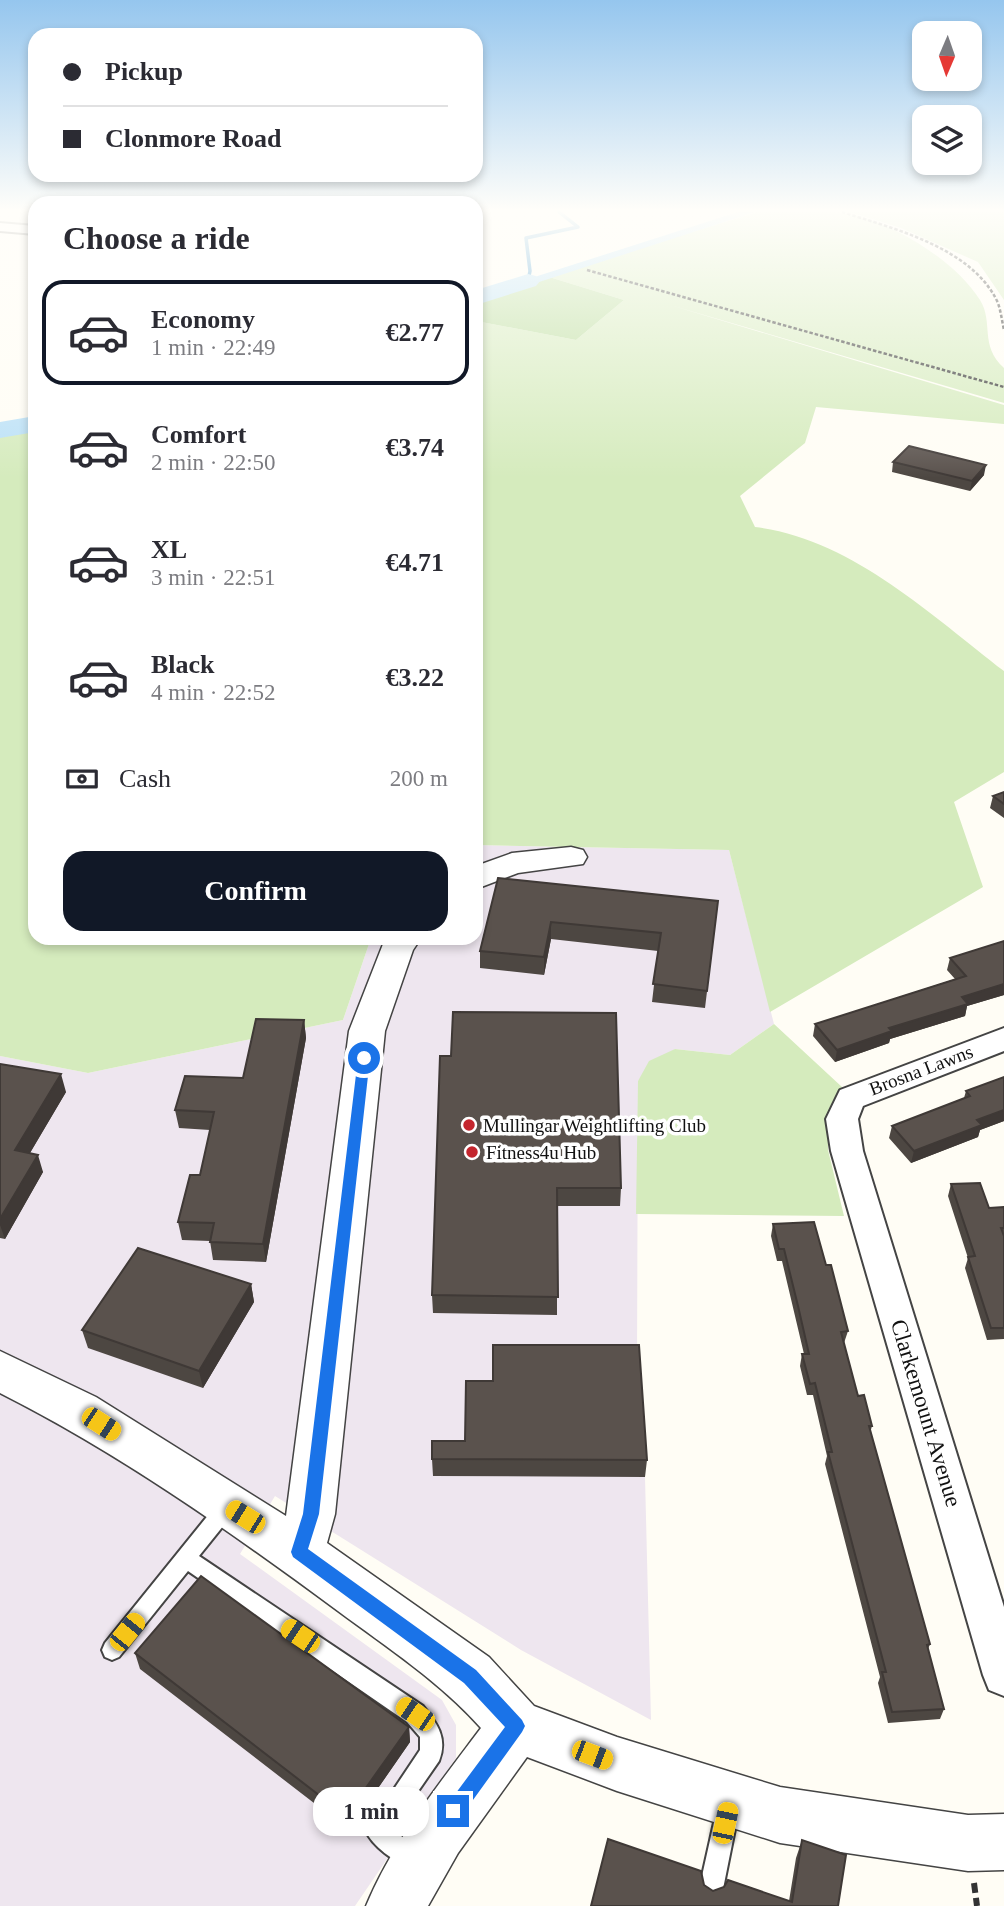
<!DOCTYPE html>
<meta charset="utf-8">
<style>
body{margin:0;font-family:"Times New Roman",serif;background:#f2f2f3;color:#2b2b33;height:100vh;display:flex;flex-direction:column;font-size:26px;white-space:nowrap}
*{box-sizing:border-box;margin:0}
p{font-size:23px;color:#7c7c81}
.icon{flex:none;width:38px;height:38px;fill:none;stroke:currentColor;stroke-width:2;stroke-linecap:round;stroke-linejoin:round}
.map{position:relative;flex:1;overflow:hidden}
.side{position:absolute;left:28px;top:196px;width:455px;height:749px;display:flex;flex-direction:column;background:#fff;border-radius:21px;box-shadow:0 4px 10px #0003}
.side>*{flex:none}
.banner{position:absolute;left:28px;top:28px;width:455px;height:154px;border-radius:21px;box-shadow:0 4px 10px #0003;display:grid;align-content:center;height:154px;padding:0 35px;background:#fff}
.needle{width:46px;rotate:182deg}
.fabs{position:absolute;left:912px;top:21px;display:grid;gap:14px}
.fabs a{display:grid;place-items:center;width:70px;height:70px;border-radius:14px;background:#fff;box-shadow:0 4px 10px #0003;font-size:35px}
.end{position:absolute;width:32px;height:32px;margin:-16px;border:9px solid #1a73e8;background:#fff;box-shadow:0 0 0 4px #fff}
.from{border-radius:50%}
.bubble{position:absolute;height:49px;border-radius:21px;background:#fff;box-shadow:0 4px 10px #0003;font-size:23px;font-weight:700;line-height:49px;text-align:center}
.car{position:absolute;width:21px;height:42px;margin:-21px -10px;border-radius:9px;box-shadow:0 0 5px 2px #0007;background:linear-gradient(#f5c518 24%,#345 0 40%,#f5c518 0 76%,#345 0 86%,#f5c518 0)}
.banner b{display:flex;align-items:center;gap:24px;height:66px;font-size:26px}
.banner b+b{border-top:2px solid #e1e1e2}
.banner i{width:18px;height:18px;background:#2b2b33}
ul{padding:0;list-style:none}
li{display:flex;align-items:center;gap:21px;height:105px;margin:0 14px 10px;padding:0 21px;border:4px solid transparent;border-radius:21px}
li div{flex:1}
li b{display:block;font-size:26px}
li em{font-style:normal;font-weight:700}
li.current{border-color:#111827}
li>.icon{width:63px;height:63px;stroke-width:1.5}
h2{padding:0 35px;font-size:32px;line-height:84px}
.pay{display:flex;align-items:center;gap:18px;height:77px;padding:0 35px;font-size:26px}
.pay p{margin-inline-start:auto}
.button{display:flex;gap:14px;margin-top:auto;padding:14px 35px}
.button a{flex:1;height:80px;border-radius:21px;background:#111827;color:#fff;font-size:28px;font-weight:700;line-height:80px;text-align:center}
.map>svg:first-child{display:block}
.industrial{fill:#eee6ef}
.green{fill:#d5ebbd}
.forest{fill:#b9dc9c}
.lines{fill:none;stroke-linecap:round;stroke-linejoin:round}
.stream{stroke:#3f96cf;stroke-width:3.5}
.canal{fill:#b9e0f7;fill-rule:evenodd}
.river{fill:#b9e0f7;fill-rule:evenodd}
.service-casing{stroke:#444;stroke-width:4}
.minor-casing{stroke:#444;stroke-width:4}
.tertiary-casing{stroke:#444;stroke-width:3}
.path-far1{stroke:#333;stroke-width:2.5;stroke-dasharray:3.5 2;stroke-linecap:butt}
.path{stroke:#333;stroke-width:6;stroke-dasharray:10 5;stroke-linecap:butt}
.service{fill:#fff;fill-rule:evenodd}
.minor{fill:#fff;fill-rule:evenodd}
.tertiary{fill:#fff;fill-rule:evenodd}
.wall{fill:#4d4742}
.shaded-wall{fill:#3f3936}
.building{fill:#5a524d;stroke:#3f3936;stroke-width:2}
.route{fill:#1a73e8}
.poi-dot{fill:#c4262e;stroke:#fff;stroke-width:2.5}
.labels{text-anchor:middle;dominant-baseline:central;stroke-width:7;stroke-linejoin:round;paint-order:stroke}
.street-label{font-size:19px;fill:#111;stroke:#fff}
.poi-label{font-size:19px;fill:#111;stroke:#fff;text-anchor:start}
.near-street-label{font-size:23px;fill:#111;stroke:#fff}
</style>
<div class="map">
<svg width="1004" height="1906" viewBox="0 0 1004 1906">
<rect width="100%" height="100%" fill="#fffdf5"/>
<path class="industrial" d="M476,845L729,850L774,1024L730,1055L675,1049L638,1081L637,1363L645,1477L651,1720L521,1650L275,1496L240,1554L442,1700L456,1725V1758L355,1906H0V1056L88,1073L343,1020L371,938H476Z"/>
<path class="green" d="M758,212C783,212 808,209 833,212C883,216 953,257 980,300C994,323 979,345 1004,368V403L670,305L1004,405V424L816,407L805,443L740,496L755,527C850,538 931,615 1004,671V772L954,802L983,887L770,1012L729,850L476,845V321L576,340L624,300L546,276Z
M850,212H1004V300L978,262L901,228Z
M35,424V938H371L343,1020L88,1073L0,1056V430Z
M774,1024L842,1087L828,1120V1150L844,1216L636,1214L638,1081L649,1061L675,1049L730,1055Z"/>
<path class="forest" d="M546,276L624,300L576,340L476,321V298Z"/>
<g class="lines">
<path class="stream" d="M528,281L530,271L526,238L578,227L559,212"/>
<path class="canal" d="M738,212H755L533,284L522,281Z"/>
<path class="river" d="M528,274L536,276L540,281L536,286L476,305V290Z
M35,416V432L0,438V422Z"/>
<defs>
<path id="service" d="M225,1500L232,1503L235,1509L232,1515L199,1556L423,1706C437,1723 448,1738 439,1761L392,1829L418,1849L421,1857L418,1865L410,1868C395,1862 372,1846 366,1831L420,1750V1737L407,1722L188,1571L119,1657L112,1660L105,1657L102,1650L105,1643L218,1503Z
M728,1798L736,1801L739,1809L722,1894L718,1902L710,1906L702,1902L698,1894L717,1809L720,1801Z"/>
<path id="minor" d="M0,223L35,226V234L0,231Z
M1004,1028V1051L863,1106L858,1119L863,1151L1004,1607V1696L989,1690L983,1675L831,1151L826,1119L840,1090Z"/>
<path id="tertiary" d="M571,847L583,850L587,857L583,864L518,873L476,889V866L512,853Z
M421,938L413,950L385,1031L335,1514L327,1543L489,1657L534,1706L617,1737L780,1787L968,1815L1004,1814V1870L968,1871L780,1843L617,1791L527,1757L458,1853L428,1906H366C393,1841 439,1784 481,1728C440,1682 388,1648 338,1611C231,1532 119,1453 0,1393V1351L96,1397L286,1516L349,1031L385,939Z"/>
</defs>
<use href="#service" class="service-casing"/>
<use href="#minor" class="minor-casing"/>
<use href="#tertiary" class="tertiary-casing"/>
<path class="path-far1" d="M842,212C895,229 973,248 998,303C1001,312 1002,321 1004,330
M587,270L1004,387"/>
<path class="path" d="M974,1883L977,1906"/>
<use href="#service" class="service"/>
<use href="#minor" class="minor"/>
<use href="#tertiary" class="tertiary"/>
</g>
<path class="wall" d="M893,462L984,475L970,491L892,472Z
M1004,792V818L990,808L993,796Z
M498,878L718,901L705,1008L652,1002L658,951L551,939L544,975L480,968V951Z
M1004,941V995L967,1006L965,1016L890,1039L889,1043L835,1062L813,1036L815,1024L955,979L947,970L950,958Z
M304,1020L306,1038L266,1262L213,1260L210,1241L182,1240L178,1222L200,1175L210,1130L179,1128L175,1110L243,1078Z
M440,1056L621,1188L620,1206H557V1315L433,1313L432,1295Z
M0,1064L66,1092L30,1153L43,1172L5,1239L0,1238Z
M1004,1077V1121L980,1130L978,1137L911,1163L889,1138L892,1126L964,1098L966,1091Z
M951,1184L989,1208L1004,1207V1339L987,1340L965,1268L968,1258L948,1196Z
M773,1224L826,1265L848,1331L844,1343L858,1396L872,1426L870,1433L930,1644L928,1649L944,1709L940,1719L888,1723L878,1683L880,1677L825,1464L827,1456L813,1395H807L800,1366L802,1354H804L782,1261H777L771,1236Z
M251,1284L254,1302L203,1388L88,1348L82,1330Z
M432,1459L647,1460L645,1477L433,1476Z
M135,1653L409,1727L410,1742L349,1830L140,1669Z
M802,1840L838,1906H591L704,1885L713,1891L789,1901L796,1858Z"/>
<path class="shaded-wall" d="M986,465L984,475L970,491L972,481Z
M551,922V939L544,975V957Z
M1004,984V995L967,1006L965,1016L890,1039L889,1043L835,1062L837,1050L962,997Z
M304,1020L306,1038L266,1262L263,1244Z
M61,1074L66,1092L21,1168L15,1150Z
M1004,1110V1121L980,1130L978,1137L911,1163L914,1151L977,1120Z
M38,1155L43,1172L5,1239L0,1225V1219Z
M251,1284L254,1302L203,1388L199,1371Z
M409,1727L410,1742L349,1830L346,1816Z"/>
<path class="building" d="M909,446L986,465L972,481L893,462Z
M1004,792V804L993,796Z
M498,878L718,901L707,991L653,984L661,933L551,922L544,957L480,951Z
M1004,941V984L962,997L968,1004L889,1028L892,1031L837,1050L815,1024L966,976L950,958Z
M453,1012L616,1013L621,1188H557L558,1297L432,1295L440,1056H451Z
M256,1019L304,1020L263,1244L210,1242L214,1223L178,1222L190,1175H200L214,1112L175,1110L185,1076L243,1078Z
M0,1064L61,1074L15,1150L38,1155L0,1219Z
M1004,1077V1110L977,1120L982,1125L914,1151L892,1126L970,1096L966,1091Z
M980,1183L989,1208L1004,1207V1228H1001L1004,1236V1328H991L968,1257L975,1256L951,1184Z
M814,1222L826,1265H831L848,1331L841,1332L858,1396L864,1395L872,1426H869L930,1644L927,1645L944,1709L892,1712L882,1672H886L828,1452H832L815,1383L810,1384L802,1354H809L798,1306L784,1249H779L773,1224Z
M138,1248L251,1284L199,1371L82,1330Z
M493,1345H639L647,1460L432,1459V1441H465L466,1381H493Z
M201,1576L409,1727L346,1816L135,1653Z
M608,1839L701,1871L704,1885L713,1891L724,1887L728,1880L792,1902L802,1840L846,1855L838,1906H591Z"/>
<linearGradient id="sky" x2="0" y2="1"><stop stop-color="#95c6ee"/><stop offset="0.44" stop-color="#fffefa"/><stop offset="1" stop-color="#fffefa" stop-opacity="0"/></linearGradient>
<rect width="1004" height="478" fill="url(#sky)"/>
<path class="route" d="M364,1053L370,1058L319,1514L308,1549L476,1670L522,1720L525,1726L522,1732L460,1818L453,1821L447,1818L444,1811L447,1805L505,1727L464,1683L293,1557L291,1552L303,1514L358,1058Z"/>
<g class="poi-dot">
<circle cx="469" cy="1125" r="7"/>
<circle cx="472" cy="1152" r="7"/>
</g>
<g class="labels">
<g class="street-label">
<text transform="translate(921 1070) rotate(-21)">Brosna Lawns</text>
</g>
<g class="poi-label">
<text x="483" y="1125">Mullingar Weightlifting Club</text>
<text x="486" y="1152">Fitness4u Hub</text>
</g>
<g class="near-street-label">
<text transform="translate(926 1413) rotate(73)">Clarkemount Avenue</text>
</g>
</g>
</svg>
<div class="fabs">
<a><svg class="needle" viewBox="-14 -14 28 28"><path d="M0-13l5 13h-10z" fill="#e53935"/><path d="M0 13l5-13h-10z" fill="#7c7c81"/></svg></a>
<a><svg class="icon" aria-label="layers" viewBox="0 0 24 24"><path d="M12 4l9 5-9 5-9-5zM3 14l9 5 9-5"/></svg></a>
</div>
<i class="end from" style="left:364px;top:1058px"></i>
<i class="end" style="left:453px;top:1811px"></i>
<div class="bubble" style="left:313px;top:1787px;width:116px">1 min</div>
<i class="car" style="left:101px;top:1424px;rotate:123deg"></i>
<i class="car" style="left:245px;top:1517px;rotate:302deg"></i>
<i class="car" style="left:127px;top:1632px;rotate:39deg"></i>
<i class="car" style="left:300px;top:1636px;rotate:304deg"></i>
<i class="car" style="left:415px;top:1714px;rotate:304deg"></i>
<i class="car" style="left:592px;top:1755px;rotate:111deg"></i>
<i class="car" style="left:725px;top:1823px;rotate:12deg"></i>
<div class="banner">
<b><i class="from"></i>Pickup</b>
<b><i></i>Clonmore Road</b>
</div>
<section class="side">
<h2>Choose a ride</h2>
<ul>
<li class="current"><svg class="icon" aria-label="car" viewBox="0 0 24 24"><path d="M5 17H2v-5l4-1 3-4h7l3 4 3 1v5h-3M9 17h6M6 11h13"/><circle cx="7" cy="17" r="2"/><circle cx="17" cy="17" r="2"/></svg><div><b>Economy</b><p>1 min · 22:49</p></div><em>€2.77</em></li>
<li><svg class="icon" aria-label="car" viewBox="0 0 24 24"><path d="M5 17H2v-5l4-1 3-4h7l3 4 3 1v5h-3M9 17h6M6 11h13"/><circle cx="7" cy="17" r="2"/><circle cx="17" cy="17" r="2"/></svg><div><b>Comfort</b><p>2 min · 22:50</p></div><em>€3.74</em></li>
<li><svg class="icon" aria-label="car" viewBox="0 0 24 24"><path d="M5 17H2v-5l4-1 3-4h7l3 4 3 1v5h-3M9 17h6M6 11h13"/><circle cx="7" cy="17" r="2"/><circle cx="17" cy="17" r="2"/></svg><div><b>XL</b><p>3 min · 22:51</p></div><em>€4.71</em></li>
<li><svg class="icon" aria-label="car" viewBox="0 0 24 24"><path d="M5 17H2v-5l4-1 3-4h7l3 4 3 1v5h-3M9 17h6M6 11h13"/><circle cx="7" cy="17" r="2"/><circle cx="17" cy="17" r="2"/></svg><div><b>Black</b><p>4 min · 22:52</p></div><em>€3.22</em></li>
</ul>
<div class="pay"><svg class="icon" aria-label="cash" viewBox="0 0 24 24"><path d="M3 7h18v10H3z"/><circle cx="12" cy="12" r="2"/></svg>Cash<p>200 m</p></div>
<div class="button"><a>Confirm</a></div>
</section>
</div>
